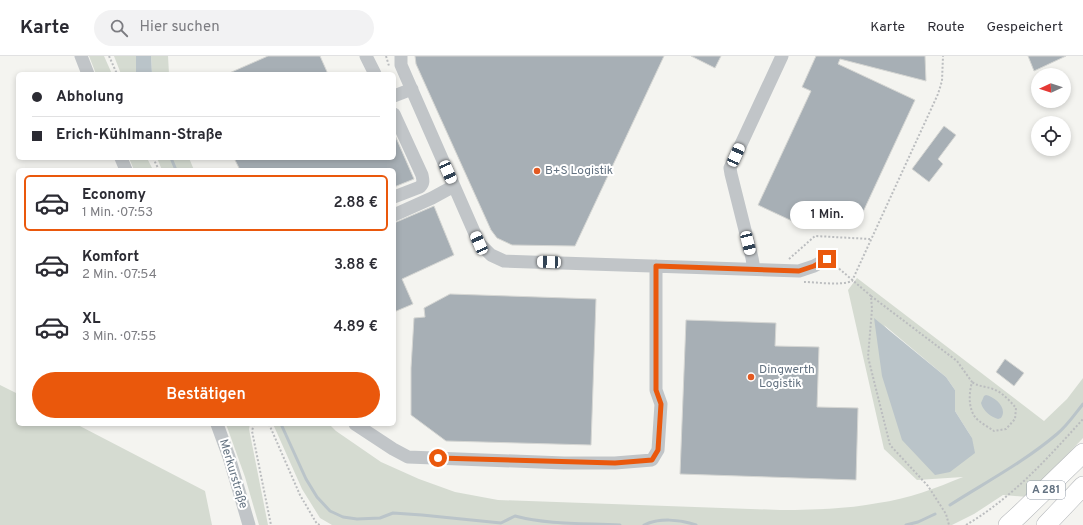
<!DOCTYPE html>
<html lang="de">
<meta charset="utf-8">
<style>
body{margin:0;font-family:Overpass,sans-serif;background:#f2f2f3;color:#2b2b33;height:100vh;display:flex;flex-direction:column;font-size:15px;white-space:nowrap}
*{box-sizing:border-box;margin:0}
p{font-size:13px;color:#7c7c81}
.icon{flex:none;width:22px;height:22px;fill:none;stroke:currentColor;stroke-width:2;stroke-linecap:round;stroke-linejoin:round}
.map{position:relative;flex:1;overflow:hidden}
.panel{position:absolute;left:16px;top:112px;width:380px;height:258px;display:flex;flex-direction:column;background:#fff;border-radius:6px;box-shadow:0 2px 6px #0003}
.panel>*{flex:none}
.banner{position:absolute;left:16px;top:16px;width:380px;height:88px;border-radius:6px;box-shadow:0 2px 6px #0003;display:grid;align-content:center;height:88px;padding:0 16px;background:#fff}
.needle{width:26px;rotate:267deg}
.fabs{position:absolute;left:1031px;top:12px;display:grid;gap:8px}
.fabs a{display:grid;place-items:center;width:40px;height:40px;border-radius:50%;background:#fff;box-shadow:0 2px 6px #0003;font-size:20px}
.end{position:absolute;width:18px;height:18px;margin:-9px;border:5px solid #ea580c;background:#fff;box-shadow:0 0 0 2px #fff}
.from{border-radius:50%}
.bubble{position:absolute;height:28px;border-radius:14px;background:#fff;box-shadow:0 2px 6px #0003;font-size:13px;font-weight:600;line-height:28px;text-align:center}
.car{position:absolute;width:12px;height:24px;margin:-12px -6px;border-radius:5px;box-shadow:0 0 3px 1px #0007;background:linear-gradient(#fff 24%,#345 0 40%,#fff 0 76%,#345 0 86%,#fff 0)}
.banner b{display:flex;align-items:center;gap:14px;height:38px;font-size:15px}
.banner b+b{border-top:1px solid #e1e1e2}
.banner i{width:10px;height:10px;background:#2b2b33}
ul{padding:7px 0 0;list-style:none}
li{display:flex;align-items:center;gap:12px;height:56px;margin:0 8px 6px;padding:0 8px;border:2px solid transparent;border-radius:6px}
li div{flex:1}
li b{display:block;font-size:15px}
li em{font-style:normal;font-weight:600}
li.on{border-color:#ea580c}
li>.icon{width:36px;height:36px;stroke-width:1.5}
.primary-button{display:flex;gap:8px;margin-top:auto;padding:8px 16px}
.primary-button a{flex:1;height:46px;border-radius:24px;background:#ea580c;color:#fff;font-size:16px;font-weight:600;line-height:46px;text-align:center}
header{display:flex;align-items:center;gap:24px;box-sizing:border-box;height:56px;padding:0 20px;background:#fff;border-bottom:1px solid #e1e1e2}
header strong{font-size:19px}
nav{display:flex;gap:22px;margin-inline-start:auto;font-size:14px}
.search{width:280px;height:36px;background:#f2f2f3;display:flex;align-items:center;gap:10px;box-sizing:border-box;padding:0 14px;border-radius:22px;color:#7c7c81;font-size:15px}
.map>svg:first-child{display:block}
.green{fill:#d5dbd1;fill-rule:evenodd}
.water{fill:#bac4c9}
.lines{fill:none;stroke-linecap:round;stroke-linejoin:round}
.stream{stroke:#bac4c9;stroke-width:3}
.building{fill:#a7afb5;stroke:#d5d6d3}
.highway-casing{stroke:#b4b7ba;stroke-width:20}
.path{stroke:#bbbdbf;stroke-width:2;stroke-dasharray:2 2;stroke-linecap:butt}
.minor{stroke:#c1c5c8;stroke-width:13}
.highway{stroke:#fff;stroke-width:19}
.route{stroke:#ea580c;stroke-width:5}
.poi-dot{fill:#e35a22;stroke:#fff;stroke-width:1.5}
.labels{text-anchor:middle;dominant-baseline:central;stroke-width:4;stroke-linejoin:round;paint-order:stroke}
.shield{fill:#fff;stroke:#929ca7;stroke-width:1}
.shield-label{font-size:11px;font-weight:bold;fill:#637281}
.poi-label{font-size:12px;fill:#637281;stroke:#fff;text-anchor:start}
.street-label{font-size:12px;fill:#637281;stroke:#fff}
</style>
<header>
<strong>Karte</strong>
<div class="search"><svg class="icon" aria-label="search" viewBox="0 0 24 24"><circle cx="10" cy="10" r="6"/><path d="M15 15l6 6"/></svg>Hier suchen</div>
<nav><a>Karte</a><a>Route</a><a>Gespeichert</a></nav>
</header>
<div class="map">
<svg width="1083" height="469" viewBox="0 0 1083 469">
<rect width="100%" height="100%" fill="#f4f4f0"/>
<path class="green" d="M89,0H104L112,18H96Z
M114,0H136V18H121Z
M151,0H168L169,18H152Z
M129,102H147L153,114H134Z
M157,102H189L194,114H162Z
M857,222L1044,365L1067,343L1083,322V382L1027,441L1003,439L974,458L952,469H332L320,462L302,433L273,368H329L336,375L381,406L419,423L455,436L498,444L780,454C813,454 846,453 878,447C908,443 936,432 963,421L917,424L884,393L848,234ZM884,269L946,321L955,334V355L972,382Z
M0,329L18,338V368H76L205,435L212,469H0Z
M226,368H250L249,373L268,469H259L245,421Z"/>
<path class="water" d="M136,0H151L152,18H136Z
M874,262L946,321L955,334V355L972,382L975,397L950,416L935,419L902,384L882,320Z
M986,339C995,341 1008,352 1001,362L998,363C991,361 983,355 981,347L984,340Z"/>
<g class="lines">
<path class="stream" d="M171,102L176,114
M281,368L306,423L317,441L330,455L343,461L357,463L380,462L393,457L422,459L501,467L515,460C549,469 585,467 620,469
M950,449C986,426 1024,406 1057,378C1067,370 1075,358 1083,348
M644,469C659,462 679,463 696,469
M906,469L918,466L935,458"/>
</g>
<path class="building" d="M268,0H320L328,18H227Z
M415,0H664L575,190L512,189L497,182L491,174L416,8Z
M691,0H721L715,12Z
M816,0H925L926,25L840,3L838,8L915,44L856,171L816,152L807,172L758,149L811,35L802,31Z
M1028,0H1066L1034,15Z
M944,70L956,79L938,103L943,108L929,126L912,113Z
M394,77L414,123L394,131V114H240L234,102H394Z
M434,150L454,199L402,223L413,248L394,256V167Z
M450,238L596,243L591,389L446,385L411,359V312L414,262L425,261L424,252Z
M686,264L776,267L775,290L819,291L817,351L858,352L856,424L680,418Z
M1005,303L1024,317L1014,330L996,316Z"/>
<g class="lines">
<defs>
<path id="highway" d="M1008,469L1019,459L1083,397
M1046,469L1083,430"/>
</defs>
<use href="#highway" class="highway-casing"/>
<path class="path" d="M109,0L117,18
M386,0L389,10
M153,102L159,114
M789,203L815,180L870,183
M836,210L871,240L872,253L868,301L890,389L928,430L946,458L949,469
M804,226C817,226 840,230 852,225L938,38L942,25L943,0
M871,240L957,305L972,326C969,337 968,351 975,361C979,366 988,371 994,375L1006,373L1015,363L1016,352C1010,345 1002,336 993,333C985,330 979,331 972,326
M254,368L252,375L271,469
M269,368L300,439L317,468L320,469
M966,469C1012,442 1048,402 1083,363"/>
<path class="minor" d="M81,0L88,18
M366,0L375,18
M401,0V9L479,187L491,199L504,205L799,215L814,210L827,203
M394,40L412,33
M394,58L422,119C423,124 424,127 420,131L394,141
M121,102L126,114
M394,159L432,142L454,130
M754,213L752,202L731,118L730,112L782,0
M217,368L229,401L249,469
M355,368L393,393L408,401L564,407H615L652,404L658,394L661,348L656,334V210"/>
<use href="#highway" class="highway"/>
</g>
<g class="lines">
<path class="route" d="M438,402L615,407L652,404L658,394L661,348L656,334V210L799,215L814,210L827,203"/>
</g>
<g class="poi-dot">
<circle cx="537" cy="115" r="4"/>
<circle cx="751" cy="321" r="4"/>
</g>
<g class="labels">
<rect class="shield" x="1027" y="425" width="38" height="18" rx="3"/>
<g class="shield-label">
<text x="1046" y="434">A 281</text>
</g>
<g class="poi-label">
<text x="545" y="115">B+S Logistik</text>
<text x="759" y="314">Dingwerth<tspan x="759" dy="14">Logistik</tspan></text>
</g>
<g class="street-label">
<text transform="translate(233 418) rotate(73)">Merkurstraße</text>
</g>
</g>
</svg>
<div class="fabs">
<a><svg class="needle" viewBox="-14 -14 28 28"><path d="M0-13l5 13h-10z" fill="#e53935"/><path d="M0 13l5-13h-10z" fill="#7c7c81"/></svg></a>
<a><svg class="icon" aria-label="locate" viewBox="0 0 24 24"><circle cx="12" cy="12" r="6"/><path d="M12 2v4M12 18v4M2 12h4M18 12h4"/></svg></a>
</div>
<i class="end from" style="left:438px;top:402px"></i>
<i class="end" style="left:827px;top:203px"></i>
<div class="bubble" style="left:790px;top:145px;width:74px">1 Min.</div>
<i class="car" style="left:736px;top:99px;rotate:24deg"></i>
<i class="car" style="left:448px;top:116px;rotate:156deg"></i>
<i class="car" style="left:479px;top:187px;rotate:336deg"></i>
<i class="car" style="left:748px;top:187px;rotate:166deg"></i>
<i class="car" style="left:549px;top:206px;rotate:272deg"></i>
<div class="banner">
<b><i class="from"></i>Abholung</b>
<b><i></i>Erich-Kühlmann-Straße</b>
</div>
<section class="panel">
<ul>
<li class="on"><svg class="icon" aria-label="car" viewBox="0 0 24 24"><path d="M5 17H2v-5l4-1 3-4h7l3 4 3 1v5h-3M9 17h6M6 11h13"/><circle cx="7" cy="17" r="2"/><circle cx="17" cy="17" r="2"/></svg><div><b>Economy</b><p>1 Min. · 07:53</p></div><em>2.88 €</em></li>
<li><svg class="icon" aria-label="car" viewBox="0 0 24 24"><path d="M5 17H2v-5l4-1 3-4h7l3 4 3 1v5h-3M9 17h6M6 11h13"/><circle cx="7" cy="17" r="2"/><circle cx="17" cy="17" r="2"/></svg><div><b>Komfort</b><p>2 Min. · 07:54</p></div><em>3.88 €</em></li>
<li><svg class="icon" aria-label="car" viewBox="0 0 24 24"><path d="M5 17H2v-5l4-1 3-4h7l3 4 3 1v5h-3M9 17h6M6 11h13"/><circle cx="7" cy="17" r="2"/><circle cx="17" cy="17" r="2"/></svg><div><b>XL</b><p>3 Min. · 07:55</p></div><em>4.89 €</em></li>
</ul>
<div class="primary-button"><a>Bestätigen</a></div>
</section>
</div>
